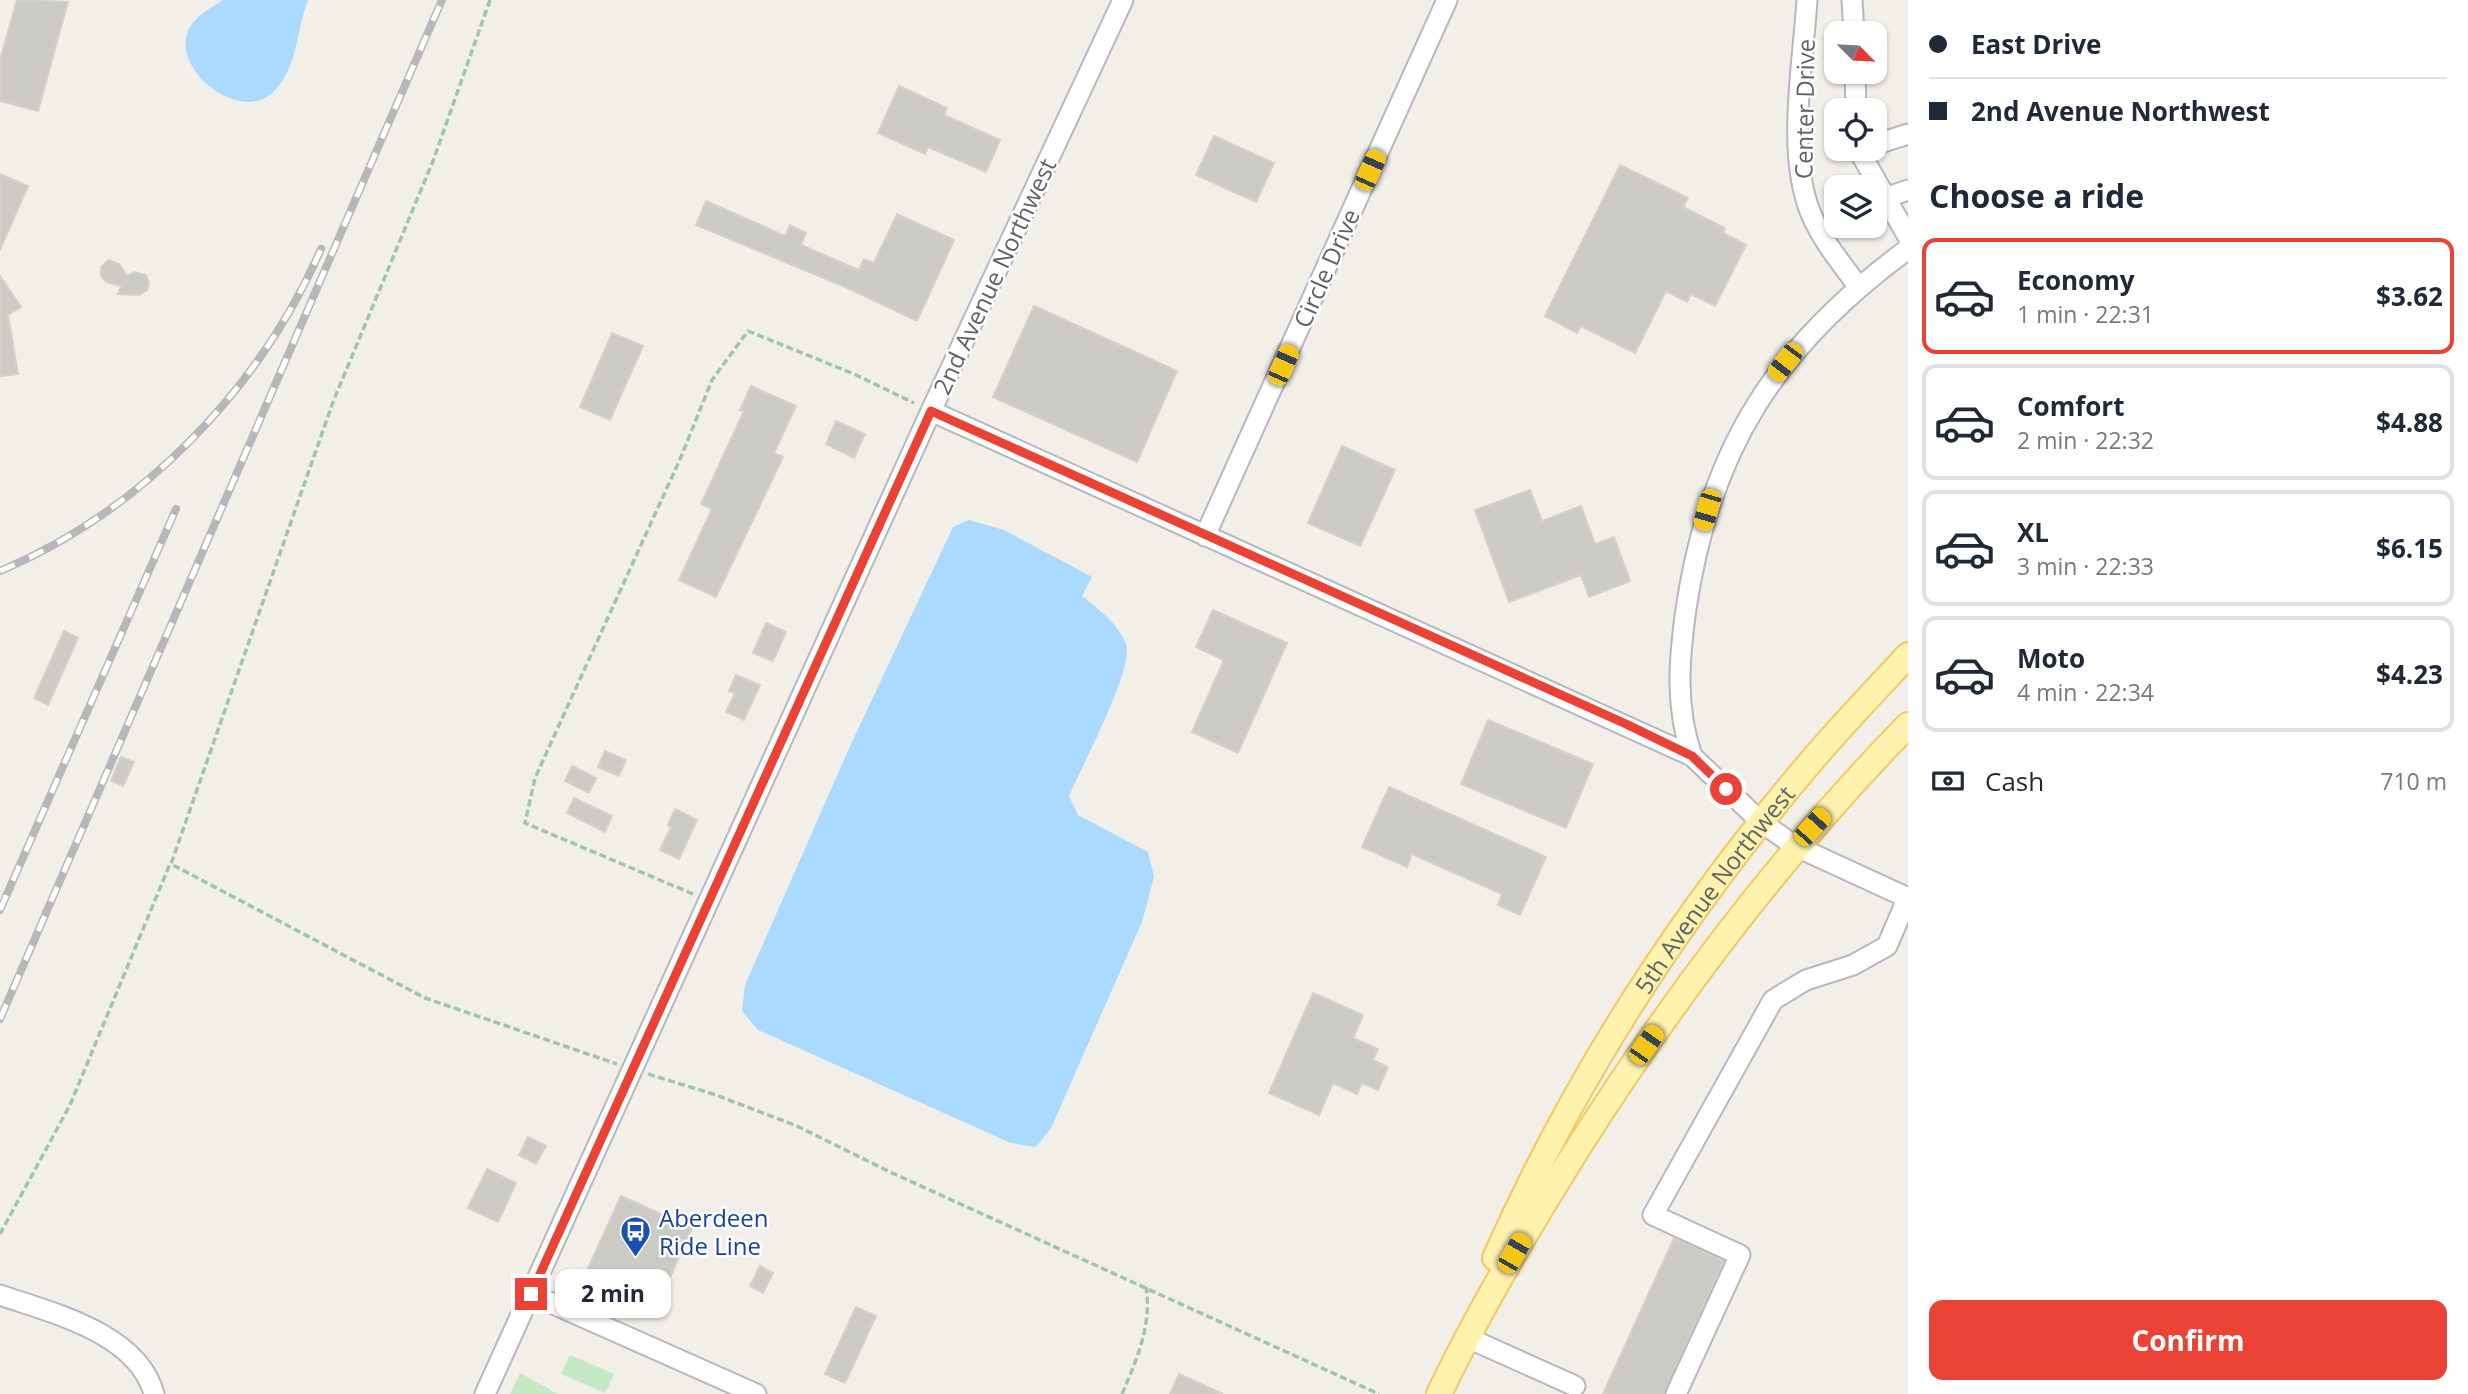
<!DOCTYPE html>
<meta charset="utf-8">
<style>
body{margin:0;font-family:"Open Sans",sans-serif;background:#f6f6f7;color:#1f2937;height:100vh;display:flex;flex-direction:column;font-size:26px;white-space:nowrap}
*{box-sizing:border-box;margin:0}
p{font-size:23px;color:#747a83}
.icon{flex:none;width:38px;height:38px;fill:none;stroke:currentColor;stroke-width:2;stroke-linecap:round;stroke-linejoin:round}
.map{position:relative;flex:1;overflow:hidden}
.details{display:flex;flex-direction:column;background:#fff;width:560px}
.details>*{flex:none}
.hud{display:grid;align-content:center;height:154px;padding:0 21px;background:#fff}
.needle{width:46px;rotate:114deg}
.buttons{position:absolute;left:1824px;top:21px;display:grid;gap:14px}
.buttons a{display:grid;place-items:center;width:63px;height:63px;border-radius:14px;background:#fff;box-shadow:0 2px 5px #0004;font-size:35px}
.end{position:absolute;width:32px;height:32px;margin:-16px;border:9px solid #ea4335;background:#fff;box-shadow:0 0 0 4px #fff}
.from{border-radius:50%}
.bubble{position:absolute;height:49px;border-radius:14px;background:#fff;box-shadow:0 2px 5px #0004;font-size:23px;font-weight:700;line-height:49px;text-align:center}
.car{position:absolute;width:21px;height:42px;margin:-21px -10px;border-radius:9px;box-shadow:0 0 5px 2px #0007;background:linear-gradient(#f5c518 24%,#345 0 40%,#f5c518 0 76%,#345 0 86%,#f5c518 0)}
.hud b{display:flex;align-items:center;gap:24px;height:66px;font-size:26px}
.hud b+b{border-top:2px solid #e0e1e3}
.hud i{width:18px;height:18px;background:#1f2937}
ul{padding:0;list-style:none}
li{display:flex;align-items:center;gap:21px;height:116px;margin:0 14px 10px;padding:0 7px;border:4px solid #e0e1e3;border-radius:14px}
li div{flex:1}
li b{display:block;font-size:26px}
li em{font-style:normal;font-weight:700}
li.selected{border-color:#ea4335}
li>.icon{width:63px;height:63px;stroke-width:1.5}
h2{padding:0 21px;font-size:32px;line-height:84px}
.pay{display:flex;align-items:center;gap:18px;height:77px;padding:0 21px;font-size:26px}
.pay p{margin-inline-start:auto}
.primary-button{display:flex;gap:14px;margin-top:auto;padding:14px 21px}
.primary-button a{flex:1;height:80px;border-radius:14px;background:#ea4335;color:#fff;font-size:28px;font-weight:700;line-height:80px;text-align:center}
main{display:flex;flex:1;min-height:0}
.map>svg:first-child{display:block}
.green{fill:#c5e8c5}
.water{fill:#aadaff}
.building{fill:#cccac5;stroke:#d6d1c6;stroke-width:2}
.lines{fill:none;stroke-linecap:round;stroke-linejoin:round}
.minor-casing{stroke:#b5b8bc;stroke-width:23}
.major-casing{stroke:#f2c960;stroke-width:28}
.path{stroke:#9cc7a9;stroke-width:3.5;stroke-dasharray:7 3.5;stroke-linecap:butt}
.minor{stroke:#fff;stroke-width:19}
.major{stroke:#fff2af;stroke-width:24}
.rail-casing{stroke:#b6b7b8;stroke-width:8}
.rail{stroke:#fff;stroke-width:5;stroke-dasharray:16;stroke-linecap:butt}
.route{stroke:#ea4335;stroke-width:9}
.labels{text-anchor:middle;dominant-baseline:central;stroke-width:5;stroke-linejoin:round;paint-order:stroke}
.street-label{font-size:24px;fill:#5f6368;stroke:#fff}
.transit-label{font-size:24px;fill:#164399;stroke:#fff;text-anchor:start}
</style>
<main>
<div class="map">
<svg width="1908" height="1394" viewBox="0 0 1908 1394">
<rect width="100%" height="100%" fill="#f1efe8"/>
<path class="green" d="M570,1355L614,1374L605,1393L561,1374Z
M520,1373L558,1394H510Z"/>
<path class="water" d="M223,0H308C296,30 298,71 271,94C237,123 167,66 190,27C197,15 212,7 223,0Z
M969,520L1004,530L1092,577L1082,596C1099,610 1117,622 1126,644C1135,667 1081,768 1069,796L1078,815L1148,852L1154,877L1142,922L1051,1128L1036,1147L1011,1143L758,1030L742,1011L745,985L851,744L953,527Z"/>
<path class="building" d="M17,0L68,2L38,111L0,101V60Z
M899,86L947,108L944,115L1000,140L986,172L928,147L925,154L878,133Z
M1214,136L1274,163L1256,202L1196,175Z
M1620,165L1688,198L1683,207L1725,228L1723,233L1746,245L1715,306L1691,294L1687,302L1666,291L1635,353L1581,326L1577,333L1545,316Z
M0,174L28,186L0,250Z
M706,201L785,236L790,225L806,233L801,245L859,270L864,259L874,263L897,214L954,240L917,321L850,289L696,225Z
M109,260L119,264L127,276L135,272L146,275L149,283L147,290L139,295L118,294L121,286L106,282L101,276V267Z
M0,276L21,307L8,315L18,374L0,376Z
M1034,306L1177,371L1137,462L993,397Z
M612,333L643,346L610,420L580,407Z
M751,386L796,406L774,453L783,457L716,597L679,580L712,509L701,504L744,411L740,410Z
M836,421L865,434L854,458L826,444Z
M1342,446L1395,470L1360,546L1308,523Z
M1530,490L1542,521L1581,506L1595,544L1614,537L1630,581L1589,597L1581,575L1509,602L1475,510Z
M1213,610L1287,643L1238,753L1192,732L1224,660L1196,647Z
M766,623L786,632L773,661L753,653Z
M64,631L78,638L48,705L34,698Z
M736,675L760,685L744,720L726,712L735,693L729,691Z
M1488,720L1593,764L1566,828L1461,784Z
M605,751L626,760L619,776L598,767Z
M121,757L134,762L123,786L111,781Z
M572,766L596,778L589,793L565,781Z
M1389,787L1546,857L1520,915L1498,905L1502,894L1412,854L1407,867L1362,847Z
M574,798L612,816L605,832L567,813Z
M675,809L697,820L679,859L660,850L671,827L668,825Z
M1313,993L1363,1015L1353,1038L1378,1049L1373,1060L1388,1067L1378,1090L1362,1083L1357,1094L1333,1083L1319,1115L1269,1093Z
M528,1137L546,1146L536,1164L519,1155Z
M487,1169L516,1183L498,1222L468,1208Z
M621,1196L692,1228L658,1304L648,1299L640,1315L579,1288Z
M1674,1238L1724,1261L1664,1394H1603Z
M760,1266L773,1273L763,1293L750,1286Z
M856,1307L876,1316L845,1383L825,1374Z
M1179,1374L1223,1394H1170Z"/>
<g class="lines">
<defs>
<path id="minor" d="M1807,0C1803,65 1786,153 1811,214C1822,240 1841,263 1858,286
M1852,0L1854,33
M1855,72L1856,110
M1874,145L1908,134
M1858,149L1908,237
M1885,198L1908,190
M931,411L1692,756L1761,822L1795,846L1908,898
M1205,536L1447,0
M1692,756C1675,707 1679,659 1686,609C1710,447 1777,345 1908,249
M531,1294L756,1394
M0,1295C52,1313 138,1333 154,1394
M1466,1337L1575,1386
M485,1394L931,411L1123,0
M1676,1394L1740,1255L1653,1215L1773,1000L1806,980L1853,965L1887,946L1908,897"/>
<g id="major">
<path id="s1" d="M1495,1258C1574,1080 1682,913 1808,765C1840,727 1875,691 1908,655"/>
<path d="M1439,1394C1480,1308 1529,1226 1580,1145C1676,994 1783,853 1908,725"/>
</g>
</defs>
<use href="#minor" class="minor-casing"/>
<use href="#major" class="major-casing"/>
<path class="path" d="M490,0L433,161L333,402L171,864L425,998L617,1064
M693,894L525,823L535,778L681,457L712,380L748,331L854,374L914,403
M648,1074L713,1094L797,1126L890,1172L1379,1394
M0,1234L70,1105L170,864
M1122,1394C1137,1359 1152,1325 1146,1287"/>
<use href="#minor" class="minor"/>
<use href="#major" class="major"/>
<defs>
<path id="rail" d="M0,571C142,511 260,389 321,249
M0,910L176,509
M0,1019L442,0"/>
</defs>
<use href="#rail" class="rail-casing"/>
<use href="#rail" class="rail"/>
</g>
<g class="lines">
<path class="route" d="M531,1294L931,411L1626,724L1692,756L1726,789"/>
</g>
<defs>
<symbol id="bus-pin" viewBox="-11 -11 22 30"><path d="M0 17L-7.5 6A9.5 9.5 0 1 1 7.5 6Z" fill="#1a4fb4" stroke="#fff"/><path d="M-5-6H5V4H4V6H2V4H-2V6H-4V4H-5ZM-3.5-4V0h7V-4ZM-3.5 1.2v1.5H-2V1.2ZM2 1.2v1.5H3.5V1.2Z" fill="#fff"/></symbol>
</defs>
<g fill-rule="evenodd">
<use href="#bus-pin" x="618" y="1214" width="35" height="47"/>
</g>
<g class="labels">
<g class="street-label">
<text transform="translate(1804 109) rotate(-89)">Center Drive</text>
<text transform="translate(1326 268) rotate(-66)">Circle Drive</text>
<text transform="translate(994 276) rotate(-65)">2nd Avenue Northwest</text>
<text stroke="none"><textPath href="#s1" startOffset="430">5th Avenue Northwest</textPath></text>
</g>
<g class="transit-label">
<text x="659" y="1217">Aberdeen<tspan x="659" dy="28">Ride Line</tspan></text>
</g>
</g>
</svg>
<div class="buttons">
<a><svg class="needle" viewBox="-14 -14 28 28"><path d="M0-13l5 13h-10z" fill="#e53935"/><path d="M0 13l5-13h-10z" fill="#747a83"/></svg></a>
<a><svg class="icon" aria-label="locate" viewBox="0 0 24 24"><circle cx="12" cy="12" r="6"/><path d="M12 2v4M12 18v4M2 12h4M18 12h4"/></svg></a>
<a><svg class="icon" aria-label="layers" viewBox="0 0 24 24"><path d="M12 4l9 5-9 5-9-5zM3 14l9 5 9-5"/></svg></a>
</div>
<i class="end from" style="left:1726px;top:789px"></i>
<i class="end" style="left:531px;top:1294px"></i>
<div class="bubble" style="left:555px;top:1269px;width:116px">2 min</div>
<i class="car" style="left:1370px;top:170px;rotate:24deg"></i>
<i class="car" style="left:1785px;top:362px;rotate:217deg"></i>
<i class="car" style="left:1283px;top:365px;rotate:24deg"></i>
<i class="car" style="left:1707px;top:510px;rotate:196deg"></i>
<i class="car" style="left:1812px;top:827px;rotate:42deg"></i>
<i class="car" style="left:1646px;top:1045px;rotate:35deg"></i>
<i class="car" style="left:1514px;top:1253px;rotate:30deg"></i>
</div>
<section class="details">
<div class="hud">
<b><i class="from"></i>East Drive</b>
<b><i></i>2nd Avenue Northwest</b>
</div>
<h2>Choose a ride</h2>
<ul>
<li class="selected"><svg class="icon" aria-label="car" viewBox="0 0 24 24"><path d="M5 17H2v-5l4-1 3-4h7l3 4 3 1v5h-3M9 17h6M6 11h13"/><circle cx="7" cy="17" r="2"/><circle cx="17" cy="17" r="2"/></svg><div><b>Economy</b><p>1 min · 22:31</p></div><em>$3.62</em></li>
<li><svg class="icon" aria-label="car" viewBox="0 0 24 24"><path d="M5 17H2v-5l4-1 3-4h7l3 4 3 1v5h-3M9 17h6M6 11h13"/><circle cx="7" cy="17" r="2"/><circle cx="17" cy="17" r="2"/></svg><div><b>Comfort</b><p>2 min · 22:32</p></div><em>$4.88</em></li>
<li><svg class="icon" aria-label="car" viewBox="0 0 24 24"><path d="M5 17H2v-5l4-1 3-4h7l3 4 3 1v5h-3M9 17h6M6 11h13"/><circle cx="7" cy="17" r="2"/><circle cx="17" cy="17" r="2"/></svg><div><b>XL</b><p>3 min · 22:33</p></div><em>$6.15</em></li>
<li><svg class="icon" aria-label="car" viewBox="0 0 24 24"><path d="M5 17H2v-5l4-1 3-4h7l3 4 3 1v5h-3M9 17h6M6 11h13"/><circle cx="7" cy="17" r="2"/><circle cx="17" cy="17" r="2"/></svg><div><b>Moto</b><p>4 min · 22:34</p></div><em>$4.23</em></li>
</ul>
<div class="pay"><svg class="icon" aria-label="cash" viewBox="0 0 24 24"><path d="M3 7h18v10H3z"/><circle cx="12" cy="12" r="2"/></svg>Cash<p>710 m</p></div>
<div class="primary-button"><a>Confirm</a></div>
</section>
</main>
